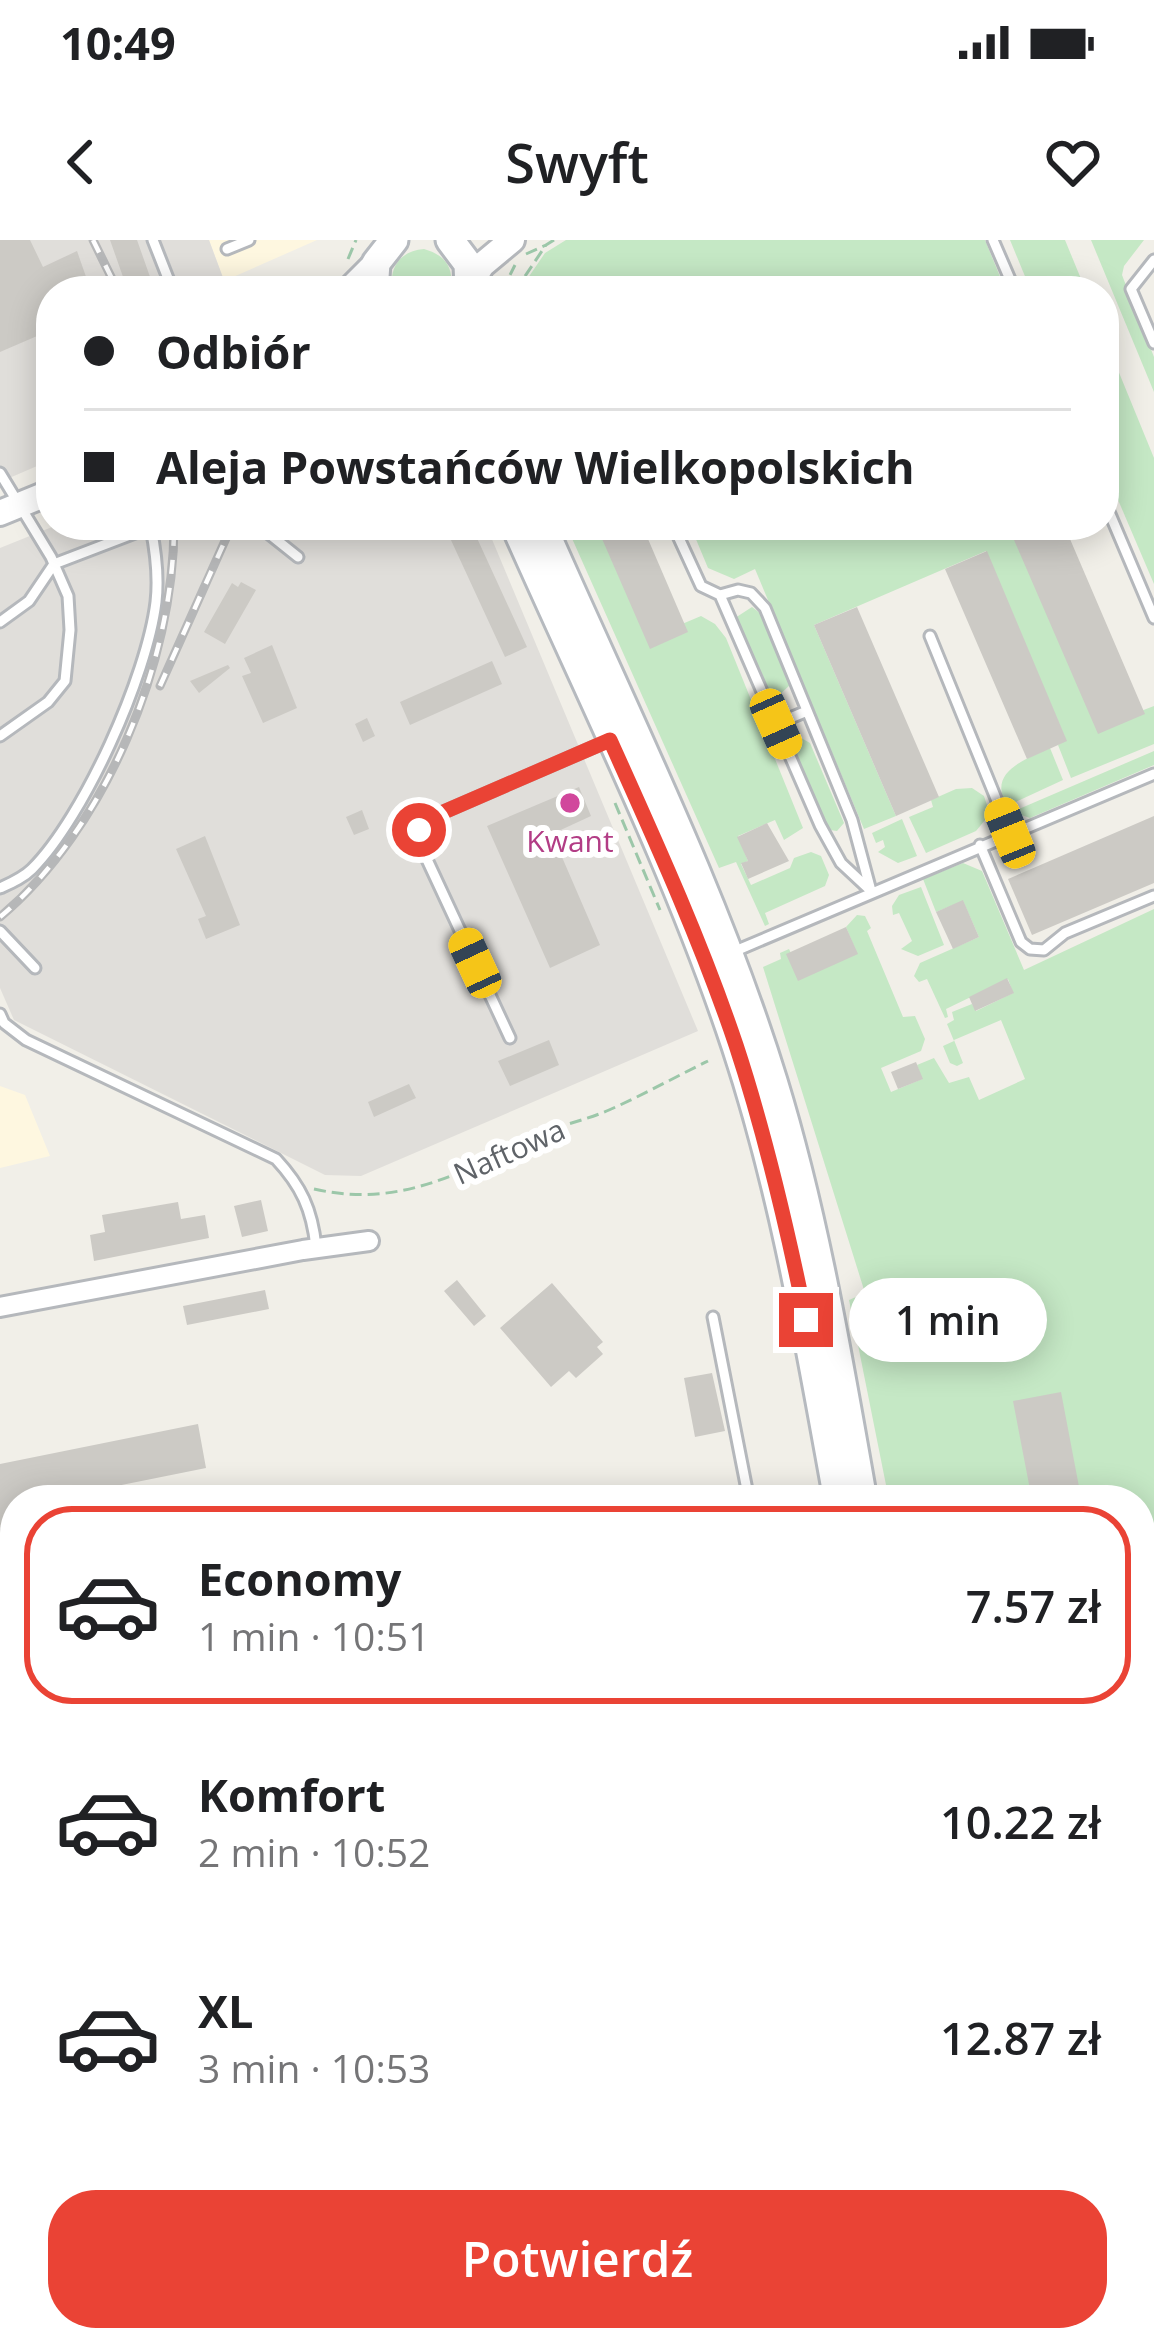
<!DOCTYPE html>
<html lang="pl">
<meta charset="utf-8">
<style>
body{margin:0;font-family:"Open Sans",sans-serif;background:#f6f6f6;color:#202124;height:100vh;display:flex;flex-direction:column;font-size:45px;white-space:nowrap}
*{box-sizing:border-box;margin:0}
p{font-size:39px;color:#757577}
.icon{flex:none;width:66px;height:66px;fill:none;stroke:currentColor;stroke-width:2;stroke-linecap:round;stroke-linejoin:round}
.map{position:relative;flex:1;overflow:hidden}
.details{position:absolute;left:0px;top:1245px;width:1155px;height:867px;display:flex;flex-direction:column;background:#fff;border-radius:48px 48px 0 0;box-shadow:0 6px 30px #0003}
.details>*{flex:none}
.top-card{position:absolute;left:36px;top:36px;width:1083px;height:264px;border-radius:48px;box-shadow:0 6px 30px #0003;display:grid;align-content:center;height:264px;padding:0 48px;background:#fff}
.end{position:absolute;width:54px;height:54px;margin:-27px;border:15px solid #ea4335;background:#fff;box-shadow:0 0 0 6px #fff}
.from{border-radius:50%}
.bubble{position:absolute;height:84px;border-radius:42px;background:#fff;box-shadow:0 6px 30px #0003;font-size:39px;font-weight:600;line-height:84px;text-align:center}
.car{position:absolute;width:36px;height:72px;margin:-36px -18px;border-radius:15px;box-shadow:0 0 9px 3px #0007;background:linear-gradient(#f5c518 24%,#345 0 40%,#f5c518 0 76%,#345 0 86%,#f5c518 0)}
.top-card b{display:flex;align-items:center;gap:42px;height:114px;font-size:45px}
.top-card b+b{border-top:3px solid #e0e0e0}
.top-card i{width:30px;height:30px;background:#202124}
ul{padding:21px 0 0;list-style:none}
li{display:flex;align-items:center;gap:36px;height:198px;margin:0 24px 18px;padding:0 24px;border:6px solid transparent;border-radius:48px}
li div{flex:1}
li b{display:block;font-size:45px}
li em{font-style:normal;font-weight:600}
li.selected{border-color:#ea4335}
li>.icon{width:108px;height:108px;stroke-width:1.5}
.button{display:flex;gap:24px;margin-top:auto;padding:24px 48px}
.button a{flex:1;height:138px;border-radius:48px;background:#ea4335;color:#fff;font-size:48px;font-weight:600;line-height:138px;text-align:center}
.status{display:flex;justify-content:space-between;align-items:center;height:84px;padding:0 60px;background:#fff;direction:ltr}
.status svg{height:33px;fill:currentColor}
header{display:flex;justify-content:space-between;align-items:center;height:156px;padding:0 48px;background:#fff;font-size:54px;font-weight:600}
.map>svg:first-child{display:block}
.commercial{fill:#fef7e0}
.industrial{fill:#e0deda}
.green{fill:#c5e8c5}
.building{fill:#cccac5}
.lines{fill:none;stroke-linecap:round;stroke-linejoin:round}
.service-casing{stroke:#b5b8bc;stroke-width:15}
.minor-casing{stroke:#b5b8bc;stroke-width:24}
.tertiary-casing{stroke:#b5b8bc;stroke-width:30}
.secondary-casing{stroke:#b6babf;stroke-width:33}
.path{stroke:#9cc7a9;stroke-width:3;stroke-dasharray:12 6;stroke-linecap:butt}
.service{stroke:#fff;stroke-width:9}
.minor{stroke:#fff;stroke-width:18}
.tertiary{stroke:#fff;stroke-width:24}
.secondary{stroke:#fff;stroke-width:27}
.rail-casing{stroke:#b6b7b8;stroke-width:9}
.rail{stroke:#fff;stroke-width:4.5;stroke-dasharray:14;stroke-linecap:butt}
.route{stroke:#ea4335;stroke-width:15}
.hotel-dot{fill:#d1479c;stroke:#fff;stroke-width:4.5}
.labels{text-anchor:middle;dominant-baseline:central;stroke-width:12;stroke-linejoin:round;paint-order:stroke}
.hotel-label{font-size:30px;fill:#b23c85;stroke:#fff}
.street-label{font-size:30px;fill:#5f6368;stroke:#fff}
</style>
<div class="status"><b>10:49</b><svg viewBox="0 0 49 12"><path d="M0 12V9h3v3zM5 12V6h3v6zM10 12V3h3v9zM15 12V0h3v12zM26 1h20v11H26zM47 4h2v5h-2z"/></svg></div>
<header><svg class="icon" aria-label="back" viewBox="0 0 24 24"><path d="M15 5l-7 7 7 7"/></svg>Swyft<svg class="icon" aria-label="heart" viewBox="0 0 24 24"><path d="M12 20l-8-8c-3-5 5-10 8-4 3-6 11-1 8 4z"/></svg></header>
<div class="map">
<svg width="1154" height="2111" viewBox="0 0 1154 2111">
<rect width="100%" height="100%" fill="#f1efe8"/>
<path class="commercial" d="M209,0H317L224,41Z
M0,846L25,855L50,916L0,928Z"/>
<path class="industrial" d="M0,0H209L228,51H51V220L0,242Z
M57,285H486L698,791L361,936L325,935L14,780L0,748V308Z
M15,1664V1878L0,1741V1668Z
M0,2010L15,2012V2097H942L944,2111H0Z"/>
<path class="green" d="M566,0H985L1006,51H519L545,13Z
M1010,0H1065L1086,51H1031Z
M1091,0H1144L1124,26L1122,35L1154,117V152Z
M424,9C446,15 455,29 450,51H393C388,28 400,11 424,9Z
M1104,96L1154,218V344L1104,227Z
M566,285H599L649,398L701,376L715,384L726,398L803,588L784,600L775,580L738,596L748,621L741,624L751,645L790,628L794,618L811,612L821,616L829,635L825,646L765,673L769,684L765,686L736,622L719,628Z
M690,285H1047L1020,296L1099,487L1154,466V504L1071,538L1058,505L1066,500L986,311L814,385L896,576L864,589L755,329L734,339L708,328Z
M752,367L760,373L790,445L776,458L767,452L735,378Z
M803,499L810,503L844,583L837,591L830,590L824,579L794,508L796,500Z
M1050,508L1063,540L1007,566C987,532 1024,520 1050,508Z
M1154,511V525L1030,578L1012,572Z
M972,548L984,556L990,574L976,591L926,613L909,577L933,567L931,560L956,549Z
M902,579L917,616L898,623L878,612L885,607L883,600L876,603L872,593Z
M963,623L982,631L1024,730L1154,669V1374L1140,1376V1260H889L849,1060L865,1053L763,727L781,719L780,713L789,709L801,735L856,711L846,687L857,675L865,676L871,688L867,691L903,777L915,776L925,799L921,811L881,828L891,852L922,839L917,825L934,818L949,843L969,837L979,860L1025,839L1001,780L954,800L963,823L957,826L950,823L943,806L954,801L947,784L954,780L952,772L972,764L976,771L1013,753L1008,739L946,769L948,777L945,778L927,739L919,742L914,736L920,723L979,697L963,661L936,672L923,639Z
M921,647L944,705L918,716L901,709L912,701L899,673L893,675L892,666L899,655Z
M1154,1656V1713H1140V1657Z
M1154,1971V2111H1093L1092,2101L1097,2097H1140V1976Z"/>
<path class="building" d="M0,0H30L43,27L77,11L91,51H51V90L0,112Z
M110,0H137L155,51H128Z
M444,285H471L527,407L505,417Z
M596,285H642L688,392L650,409Z
M1049,285H1064L1145,474L1098,494L1014,300Z
M987,311L1067,501L1027,519L945,329Z
M241,342L256,350L225,404L204,392L232,343L238,347Z
M857,367L939,557L896,576L814,385Z
M272,405L297,468L263,483L242,436L251,433L244,418Z
M492,421L502,444L410,485L400,462Z
M228,425L230,428L199,453L190,441Z
M367,478L375,496L363,502L355,484Z
M579,547L591,576L552,594L600,705L550,728L487,586Z
M362,570L369,589L354,595L346,577Z
M1154,576V643L1032,695L1008,639Z
M767,583L789,621L748,639L741,623L748,621L737,597Z
M205,596L240,685L206,699L198,679L206,676L176,609Z
M963,660L979,697L953,709L936,672Z
M846,687L858,714L798,741L786,714Z
M1007,738L1014,753L975,771L969,757Z
M549,800L559,825L510,846L498,821Z
M916,822L923,839L898,849L891,832Z
M409,844L416,858L374,877L368,862Z
M261,960L268,991L242,997L234,966Z
M178,962L181,979L205,975L209,998L94,1021L90,995L105,992L102,975Z
M457,1040L486,1076L474,1086L444,1051Z
M552,1043L603,1102L597,1107L603,1114L576,1138L569,1131L551,1147L500,1088Z
M265,1050L269,1069L187,1085L183,1066Z
M712,1133L725,1191L695,1197L684,1138Z
M1061,1152L1080,1252L1032,1260L1013,1161Z
M198,1184L206,1228L62,1257V1260H15V1311L0,1314V1224Z
M15,1372V1478L0,1474V1375Z
M123,2097H375L378,2111H126Z
M432,2097H850L852,2111H435Z"/>
<g class="lines">
<defs>
<path id="service" d="M153,0L173,51
M993,0L1015,51
M227,9L249,0
M1154,20L1131,49L1154,103
M0,233L51,317L68,356L70,390L65,441L48,462L0,496
M1104,260L1154,378
M258,285L298,317
M673,285L701,346L720,355
M738,350L751,353L765,368L852,580L871,651L841,623L820,585L720,355Z
M0,382L29,361L54,324L156,285
M930,396L1010,593
M776,484L807,471
M980,605L1021,702L1030,709L1044,710L1065,693L1154,656
M0,648C11,643 23,638 32,629C84,577 147,436 156,362C159,336 156,313 151,288
M0,691L35,728
M733,712L1154,534
M0,774L4,783L26,800L276,919C301,946 312,969 316,1007
M510,798L423,611L419,590L439,574L610,500
M713,1077L749,1260
M1078,2097L1081,2111"/>
<path id="minor" d="M0,1067L303,1010L369,1001
M0,1623L15,1620"/>
<path id="tertiary" d="M471,43L482,25L512,0
M348,51L376,23
M0,273L51,252"/>
<path id="secondary" d="M450,0L468,24L469,51
M374,51L376,23L394,0
M515,285C591,457 677,628 736,806C785,954 810,1107 838,1260
M542,285C622,468 714,650 773,841C815,978 838,1119 863,1260
M989,2097L992,2111
M1014,2097L1017,2111"/>
</defs>
<use href="#service" class="service-casing"/>
<use href="#minor" class="minor-casing"/>
<use href="#tertiary" class="tertiary-casing"/>
<use href="#secondary" class="secondary-casing"/>
<path class="path" d="M526,14L546,5
M348,19L356,0
M502,51L515,25
M515,51L546,5L554,0
M615,563L660,670
M314,949C406,970 469,927 548,891C568,883 589,879 609,870C643,855 675,837 708,821"/>
<use href="#service" class="service"/>
<use href="#minor" class="minor"/>
<use href="#tertiary" class="tertiary"/>
<use href="#secondary" class="secondary"/>
<defs>
<path id="rail" d="M93,0L118,51
M160,446L232,285
M0,677C106,588 174,422 174,285"/>
</defs>
<use href="#rail" class="rail-casing"/>
<use href="#rail" class="rail"/>
</g>
<g class="lines">
<path class="route" d="M419,590L439,574L610,500C655,600 701,701 736,805C766,896 787,987 806,1080"/>
</g>
<circle class="hotel-dot" cx="570" cy="563" r="12"/>
<g class="labels">
<g class="hotel-label">
<text x="570" y="600">Kwant</text>
</g>
<g class="street-label">
<text transform="translate(509 911) rotate(-24)">Naftowa</text>
</g>
</g>
</svg>
<i class="end from" style="left:419px;top:590px"></i>
<i class="end" style="left:806px;top:1080px"></i>
<div class="bubble" style="left:849px;top:1038px;width:198px">1 min</div>
<i class="car" style="left:776px;top:484px;rotate:156deg"></i>
<i class="car" style="left:1010px;top:593px;rotate:338deg"></i>
<i class="car" style="left:475px;top:723px;rotate:335deg"></i>
<div class="top-card">
<b><i class="from"></i>Odbiór</b>
<b><i></i>Aleja Powstańców Wielkopolskich</b>
</div>
<section class="details">
<ul>
<li class="selected"><svg class="icon" aria-label="car" viewBox="0 0 24 24"><path d="M5 17H2v-5l4-1 3-4h7l3 4 3 1v5h-3M9 17h6M6 11h13"/><circle cx="7" cy="17" r="2"/><circle cx="17" cy="17" r="2"/></svg><div><b>Economy</b><p>1 min · 10:51</p></div><em>7.57 zł</em></li>
<li><svg class="icon" aria-label="car" viewBox="0 0 24 24"><path d="M5 17H2v-5l4-1 3-4h7l3 4 3 1v5h-3M9 17h6M6 11h13"/><circle cx="7" cy="17" r="2"/><circle cx="17" cy="17" r="2"/></svg><div><b>Komfort</b><p>2 min · 10:52</p></div><em>10.22 zł</em></li>
<li><svg class="icon" aria-label="car" viewBox="0 0 24 24"><path d="M5 17H2v-5l4-1 3-4h7l3 4 3 1v5h-3M9 17h6M6 11h13"/><circle cx="7" cy="17" r="2"/><circle cx="17" cy="17" r="2"/></svg><div><b>XL</b><p>3 min · 10:53</p></div><em>12.87 zł</em></li>
</ul>
<div class="button"><a>Potwierdź</a></div>
</section>
</div>
